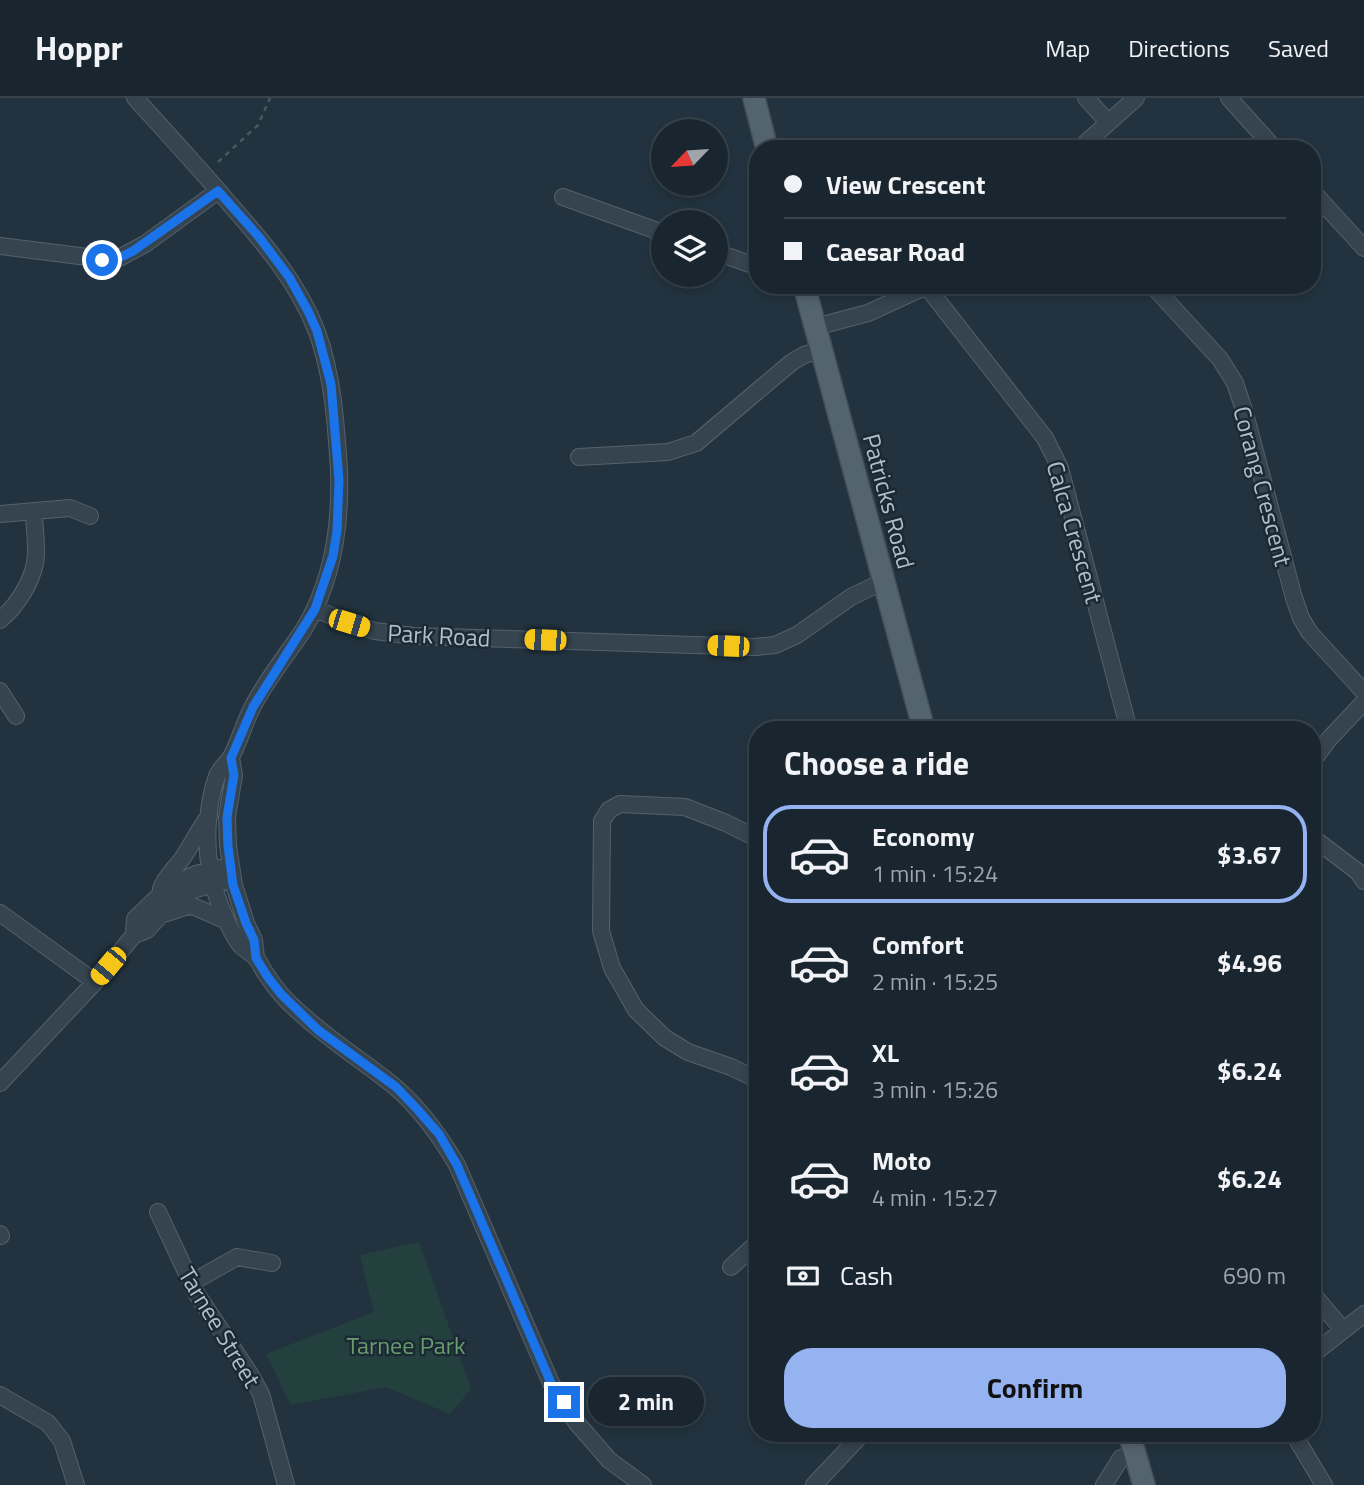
<!DOCTYPE html>
<meta charset="utf-8">
<style>
body{margin:0;font-family:"Titillium Web",sans-serif;background:#27323b;color:#f1f3f6;height:100vh;display:flex;flex-direction:column;font-size:26px;white-space:nowrap}
*{box-sizing:border-box;margin:0}
p{font-size:23px;color:#9fa5aa}
.icon{flex:none;width:38px;height:38px;fill:none;stroke:currentColor;stroke-width:2;stroke-linecap:round;stroke-linejoin:round}
.map{position:relative;flex:1;overflow:hidden}
.panel{position:absolute;left:749px;top:623px;width:572px;height:721px;display:flex;flex-direction:column;background:#1a262f;border-radius:28px;box-shadow:0 4px 10px #0003,0 0 0 2px #38434b}
.panel>*{flex:none}
.hud{position:absolute;left:749px;top:42px;width:572px;height:154px;border-radius:28px;box-shadow:0 4px 10px #0003,0 0 0 2px #38434b;display:grid;align-content:center;height:154px;padding:0 35px;background:#1a262f}
.needle{width:46px;rotate:245deg}
.buttons{position:absolute;left:651px;top:21px;display:grid;gap:14px}
.buttons a{display:grid;place-items:center;width:77px;height:77px;border-radius:50%;background:#1a262f;box-shadow:0 4px 10px #0003,0 0 0 2px #38434b;font-size:35px}
.end{position:absolute;width:32px;height:32px;margin:-16px;border:9px solid #1a73e8;background:#fff;box-shadow:0 0 0 4px #fff}
.from{border-radius:50%}
.bubble{position:absolute;height:49px;border-radius:24px;background:#1a262f;box-shadow:0 4px 10px #0003,0 0 0 2px #38434b;font-size:23px;font-weight:700;line-height:49px;text-align:center}
.car{position:absolute;width:21px;height:42px;margin:-21px -10px;border-radius:9px;box-shadow:0 0 5px 2px #0007;background:linear-gradient(#f5c518 24%,#345 0 40%,#f5c518 0 76%,#345 0 86%,#f5c518 0)}
.hud b{display:flex;align-items:center;gap:24px;height:66px;font-size:26px}
.hud b+b{border-top:2px solid #38434b}
.hud i{width:18px;height:18px;background:#f1f3f6}
ul{padding:0;list-style:none}
li{display:flex;align-items:center;gap:21px;height:98px;margin:0 14px 10px;padding:0 21px;border:4px solid transparent;border-radius:28px}
li div{flex:1}
li b{display:block;font-size:26px}
li em{font-style:normal;font-weight:700}
li.selected{border-color:#95b2f1}
li>.icon{width:63px;height:63px;stroke-width:1.5}
h2{padding:0 35px;font-size:32px;line-height:84px}
.pay{display:flex;align-items:center;gap:18px;height:77px;padding:0 35px;font-size:26px}
.pay p{margin-inline-start:auto}
.primary-button{display:flex;gap:14px;margin-top:auto;padding:14px 35px}
.primary-button a{flex:1;height:80px;border-radius:28px;background:#95b2f1;color:#111;font-size:28px;font-weight:700;line-height:80px;text-align:center}
header{display:flex;align-items:center;gap:42px;box-sizing:border-box;height:98px;padding:0 35px;background:#1a262f;border-bottom:2px solid #38434b}
header strong{font-size:33px}
nav{display:flex;gap:38px;margin-inline-start:auto;font-size:24px}
.map>svg:first-child{display:block}
.green{fill:#24403e}
.lines{fill:none;stroke-linecap:round;stroke-linejoin:round}
.minor-casing{stroke:#54626d;stroke-width:18}
.major-casing{stroke:#42505b;stroke-width:24}
.path{stroke:#425c5a;stroke-width:2.5;stroke-dasharray:5 5;stroke-linecap:butt}
.minor{stroke:#36444f;stroke-width:16}
.major{stroke:#54646f;stroke-width:21}
.route{stroke:#1a73e8;stroke-width:9}
.labels{text-anchor:middle;dominant-baseline:central;stroke-width:5;stroke-linejoin:round;paint-order:stroke}
.street-label{font-size:24px;fill:#b2bfca;stroke:#1b2934}
.park-label{font-size:24px;fill:#689c6b;stroke:#1b2934}
</style>
<header>
<strong>Hoppr</strong>
<nav><a>Map</a><a>Directions</a><a>Saved</a></nav>
</header>
<div class="map">
<svg width="1364" height="1387" viewBox="0 0 1364 1387">
<rect width="100%" height="100%" fill="#22333f"/>
<path class="green" d="M419,1144L471,1291L450,1316L386,1289L291,1307L266,1256L374,1214L360,1157Z"/>
<g class="lines">
<defs>
<path id="minor" d="M135,0C166,34 198,69 228,104C263,144 298,184 317,234C333,278 336,326 339,372C341,427 333,483 304,531C287,557 266,582 252,610C244,625 240,642 232,657C228,665 220,670 217,678C207,706 205,742 210,772C213,792 228,832 241,848C245,852 252,855 256,860C260,864 262,871 266,876C275,890 286,903 299,914C329,942 363,963 394,988C420,1010 440,1038 457,1067L551,1285L576,1324L609,1362L643,1387
M1086,0L1108,24
M1229,0L1275,51
M1079,51L1136,0
M1312,93L1364,150
M563,99L663,135
M0,148L111,162L121,159L145,146L218,93
M716,154L758,169
M1152,187L1220,261L1235,285L1244,312L1294,500L1301,520L1310,535L1364,594
M927,189L1045,340L1060,370L1129,632
M815,229L868,215L929,187
M579,359L668,354L696,345L792,264L804,257L821,252
M0,416L70,410L90,418
M315,511L349,525L375,533L414,538L755,549L775,547L797,537L851,499L884,483
M0,522C16,509 31,486 35,465C38,450 34,429 34,414
M0,593L16,618
M231,660L234,677L227,719L228,748L234,787L246,825L254,842L256,860
M1312,664L1329,641L1364,604
M1312,739L1358,774L1364,783
M758,741L726,725L685,709L620,706L609,712L602,723L601,833L612,870L636,912L665,940L688,954L731,969L758,982
M161,791C165,778 177,769 184,758C193,744 200,730 209,718
M0,815L95,884
M167,815L188,808L195,809L227,823
M134,837L135,821L168,789L196,776L219,770
M0,985L95,884L134,837L147,832L170,807L180,799L196,791L232,781
M158,1114L196,1195L250,1276L261,1296L286,1387
M0,1136L1,1138
M731,1169L758,1144
M191,1185L237,1159L272,1165
M1312,1195L1343,1232
M1312,1257L1364,1216
M0,1297L48,1325L62,1343L76,1387
M1293,1335L1324,1387
M814,1387L863,1335
M1104,1387L1121,1360L1135,1356"/>
<path id="major" d="M754,0L767,51
M804,187L924,632
M1129,1335L1144,1387"/>
</defs>
<use href="#minor" class="minor-casing"/>
<use href="#major" class="major-casing"/>
<path class="path" d="M218,64L258,27L270,0
M1312,691L1314,685L1321,676"/>
<use href="#minor" class="minor"/>
<use href="#major" class="major"/>
</g>
<g class="lines">
<path class="route" d="M102,162C114,162 122,159 133,153L218,93L259,139L289,179L308,213L317,233L331,286L339,382L337,433L333,458L315,511L253,609L231,660L234,677L227,719L228,748L233,787L246,825L254,842L256,860L267,878L281,896L318,932L396,989L416,1010L439,1036L457,1067L551,1285L564,1304"/>
</g>
<g class="labels">
<g class="street-label">
<text transform="translate(1263 388) rotate(75)">Corang Crescent</text>
<text transform="translate(889 403) rotate(75)">Patricks Road</text>
<text transform="translate(1075 434) rotate(74)">Calca Crescent</text>
<text transform="translate(439 537) rotate(3)">Park Road</text>
<text transform="translate(220 1229) rotate(59)">Tarnee Street</text>
</g>
<g class="park-label">
<text x="406" y="1247">Tarnee Park</text>
</g>
</g>
</svg>
<div class="buttons">
<a><svg class="needle" viewBox="-14 -14 28 28"><path d="M0-13l5 13h-10z" fill="#e53935"/><path d="M0 13l5-13h-10z" fill="#9fa5aa"/></svg></a>
<a><svg class="icon" aria-label="layers" viewBox="0 0 24 24"><path d="M12 4l9 5-9 5-9-5zM3 14l9 5 9-5"/></svg></a>
</div>
<i class="end from" style="left:102px;top:162px"></i>
<i class="end" style="left:564px;top:1304px"></i>
<div class="bubble" style="left:588px;top:1279px;width:116px">2 min</div>
<i class="car" style="left:349px;top:525px;rotate:107deg"></i>
<i class="car" style="left:545px;top:542px;rotate:272deg"></i>
<i class="car" style="left:728px;top:548px;rotate:272deg"></i>
<i class="car" style="left:108px;top:868px;rotate:220deg"></i>
<div class="hud">
<b><i class="from"></i>View Crescent</b>
<b><i></i>Caesar Road</b>
</div>
<section class="panel">
<h2>Choose a ride</h2>
<ul>
<li class="selected"><svg class="icon" aria-label="car" viewBox="0 0 24 24"><path d="M5 17H2v-5l4-1 3-4h7l3 4 3 1v5h-3M9 17h6M6 11h13"/><circle cx="7" cy="17" r="2"/><circle cx="17" cy="17" r="2"/></svg><div><b>Economy</b><p>1 min · 15:24</p></div><em>$3.67</em></li>
<li><svg class="icon" aria-label="car" viewBox="0 0 24 24"><path d="M5 17H2v-5l4-1 3-4h7l3 4 3 1v5h-3M9 17h6M6 11h13"/><circle cx="7" cy="17" r="2"/><circle cx="17" cy="17" r="2"/></svg><div><b>Comfort</b><p>2 min · 15:25</p></div><em>$4.96</em></li>
<li><svg class="icon" aria-label="car" viewBox="0 0 24 24"><path d="M5 17H2v-5l4-1 3-4h7l3 4 3 1v5h-3M9 17h6M6 11h13"/><circle cx="7" cy="17" r="2"/><circle cx="17" cy="17" r="2"/></svg><div><b>XL</b><p>3 min · 15:26</p></div><em>$6.24</em></li>
<li><svg class="icon" aria-label="car" viewBox="0 0 24 24"><path d="M5 17H2v-5l4-1 3-4h7l3 4 3 1v5h-3M9 17h6M6 11h13"/><circle cx="7" cy="17" r="2"/><circle cx="17" cy="17" r="2"/></svg><div><b>Moto</b><p>4 min · 15:27</p></div><em>$6.24</em></li>
</ul>
<div class="pay"><svg class="icon" aria-label="cash" viewBox="0 0 24 24"><path d="M3 7h18v10H3z"/><circle cx="12" cy="12" r="2"/></svg>Cash<p>690 m</p></div>
<div class="primary-button"><a>Confirm</a></div>
</section>
</div>
